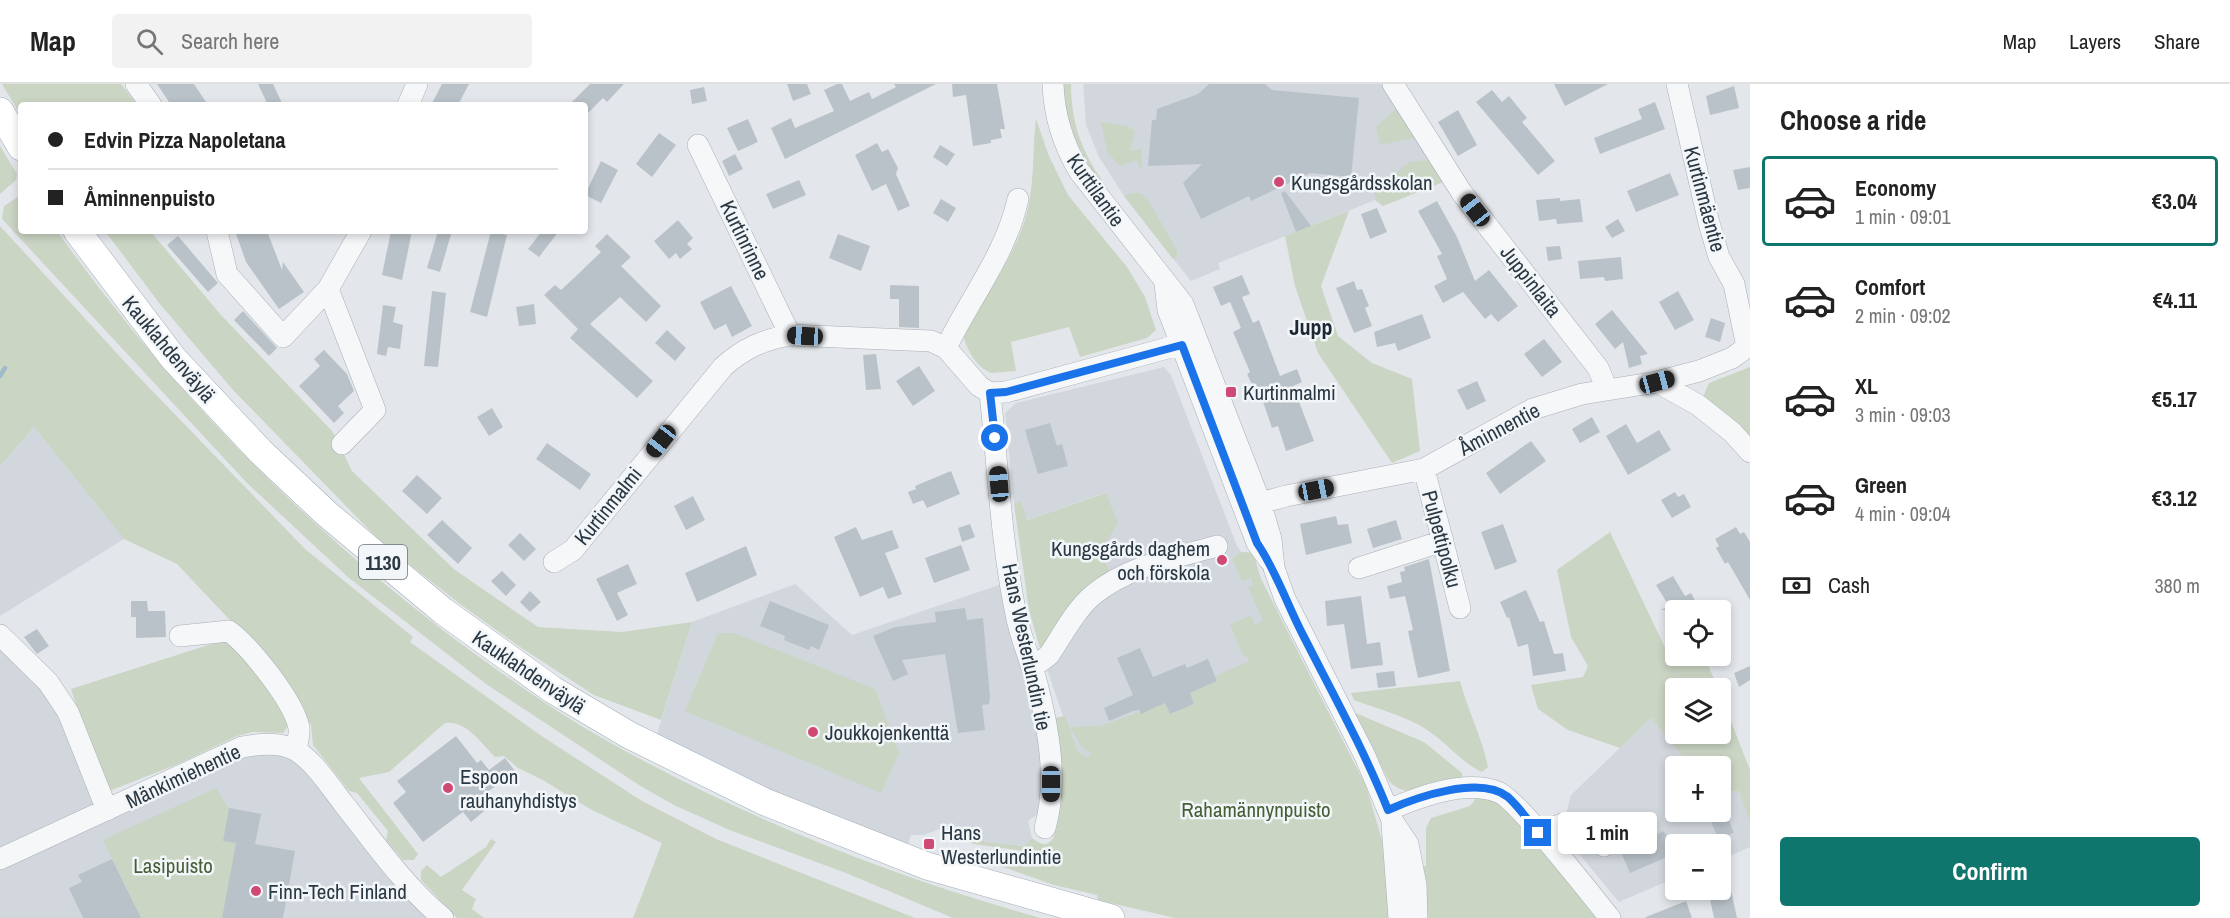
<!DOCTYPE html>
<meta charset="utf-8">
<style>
body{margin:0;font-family:"Archivo Narrow",sans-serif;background:#f2f2f2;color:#222;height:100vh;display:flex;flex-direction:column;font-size:22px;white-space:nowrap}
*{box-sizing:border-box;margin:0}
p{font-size:20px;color:#767676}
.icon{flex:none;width:33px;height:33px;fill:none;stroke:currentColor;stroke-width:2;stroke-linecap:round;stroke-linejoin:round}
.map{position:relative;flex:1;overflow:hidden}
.side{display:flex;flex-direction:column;background:#fff;width:480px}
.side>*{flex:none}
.guide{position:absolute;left:18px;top:18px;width:570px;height:132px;border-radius:6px;box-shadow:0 3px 9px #0003;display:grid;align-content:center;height:132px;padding:0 30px;background:#fff}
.controls{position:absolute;left:1665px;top:516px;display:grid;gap:12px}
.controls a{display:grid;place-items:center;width:66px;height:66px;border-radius:6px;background:#fff;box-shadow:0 3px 9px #0003;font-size:30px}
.end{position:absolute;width:27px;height:27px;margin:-14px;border:8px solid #1a73e8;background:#fff;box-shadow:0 0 0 3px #fff}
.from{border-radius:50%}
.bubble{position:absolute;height:42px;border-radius:6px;background:#fff;box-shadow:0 3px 9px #0003;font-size:20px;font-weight:800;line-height:42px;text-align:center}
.car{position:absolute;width:18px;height:36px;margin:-18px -9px;border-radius:8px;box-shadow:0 0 4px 2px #0007;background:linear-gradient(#222 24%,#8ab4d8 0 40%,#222 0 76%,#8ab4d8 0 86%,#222 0)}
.guide b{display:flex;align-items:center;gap:21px;height:57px;font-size:22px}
.guide b+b{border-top:2px solid #e0e0e0}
.guide i{width:15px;height:15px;background:#222}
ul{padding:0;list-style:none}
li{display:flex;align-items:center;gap:18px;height:90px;margin:0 12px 9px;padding:0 18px;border:3px solid transparent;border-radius:6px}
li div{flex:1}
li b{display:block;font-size:22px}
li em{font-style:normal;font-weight:800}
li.selected{border-color:#0f766e}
li>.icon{width:54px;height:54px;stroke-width:1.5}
h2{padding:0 30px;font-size:27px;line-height:72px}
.pay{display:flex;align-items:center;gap:15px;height:66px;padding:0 30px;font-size:22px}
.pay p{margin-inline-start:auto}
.primary-button{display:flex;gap:12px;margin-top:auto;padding:12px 30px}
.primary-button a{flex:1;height:69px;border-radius:6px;background:#0f766e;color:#fff;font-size:24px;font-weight:800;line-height:69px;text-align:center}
header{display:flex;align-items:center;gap:36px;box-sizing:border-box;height:84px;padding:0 30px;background:#fff;border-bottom:2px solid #e0e0e0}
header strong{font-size:28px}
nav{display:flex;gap:33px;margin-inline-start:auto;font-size:21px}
.search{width:420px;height:54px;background:#f2f2f2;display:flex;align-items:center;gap:15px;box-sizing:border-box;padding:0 21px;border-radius:6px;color:#767676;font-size:22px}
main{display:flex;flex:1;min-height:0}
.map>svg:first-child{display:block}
.built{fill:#d1d7dd}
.green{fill:#cbd5c4}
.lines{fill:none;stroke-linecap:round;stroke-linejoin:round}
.stream{stroke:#9ebbcb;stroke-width:4.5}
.building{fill:#bac2c9}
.minor-casing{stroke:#a8afb6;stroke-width:22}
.major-casing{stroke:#a2aeb7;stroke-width:28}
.minor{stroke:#f6f7f9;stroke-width:21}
.major{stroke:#fff;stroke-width:27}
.route{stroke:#1a73e8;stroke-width:8}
.poi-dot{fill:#d04874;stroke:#f3f6f8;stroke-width:2}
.labels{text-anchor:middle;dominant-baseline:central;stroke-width:5;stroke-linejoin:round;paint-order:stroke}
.shield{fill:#f3f6f8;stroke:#66717a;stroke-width:1.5}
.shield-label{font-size:20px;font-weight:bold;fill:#2a3844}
.poi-label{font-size:21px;fill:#2a3844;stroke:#f3f6f8;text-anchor:start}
.street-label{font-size:21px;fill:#2a3844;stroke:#f3f6f8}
.park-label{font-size:21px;fill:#465f37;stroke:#f3f6f8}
.neighbourhood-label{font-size:22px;font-weight:bold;fill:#1c2934;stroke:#f3f6f8}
</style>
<header>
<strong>Map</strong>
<div class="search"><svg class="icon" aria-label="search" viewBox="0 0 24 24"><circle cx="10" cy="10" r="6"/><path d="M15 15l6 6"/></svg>Search here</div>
<nav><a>Map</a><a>Layers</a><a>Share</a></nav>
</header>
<main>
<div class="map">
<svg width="1750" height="834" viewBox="0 0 1750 834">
<rect width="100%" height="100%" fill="#e3e7eb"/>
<path class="built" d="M1083,0H1385L1443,98L1383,122L1375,116L1311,142L1218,179L1220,185L1191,197L1124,112L1099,73L1086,41Z
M1164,283L1171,291L1237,462L1241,468L1253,469L1261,495L1308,589L1087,673L1077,666L1070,653L1046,582L1110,489L1101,467L1105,409L1026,436L1021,418L1014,420L1005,329L1016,319Z
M34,343L124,455L0,532V382Z
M795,500L852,551L1002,500L1042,662L1041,728L1028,737L1032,754L1025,762L986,758L951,745L942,744L924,751H911L908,760L833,736L656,653L692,538Z
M0,551L48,598L107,726L223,673L296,666L443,834H0Z
M1651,634L1690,682H1676V728H1720L1721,709L1739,707L1750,739V763L1721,776L1720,760H1676L1675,794L1619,818L1561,748L1571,711Z"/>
<path class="green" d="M2,0H121L137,21H21V32Z
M1059,0H1071C1071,41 1083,70 1106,102L1101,106L1080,78Z
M1398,23L1415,54L1380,61L1376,43Z
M1036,35L1049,72L1068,111L1127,183L1145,213L1156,246L1147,254L1080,273L1069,243L1011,258L1016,287L991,289C976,283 966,265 963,250C985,212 1014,174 1026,132C1035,101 1032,67 1036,35Z
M1101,38L1127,42L1135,47L1130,67L1141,65L1142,84L1140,85L1137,76L1120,82L1107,68Z
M0,62L17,90L16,96L0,110Z
M1429,76L1443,98L1383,122L1375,116V105L1410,78Z
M1132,109H1140L1147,114L1178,168L1176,174L1173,175L1124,112Z
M21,111V147H57C173,310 313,452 475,570C518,601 562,632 609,658C745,734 890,792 1041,834H953L846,789L732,747L676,722L642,703L486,600L349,494L247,399L2,135L4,122Z
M1349,127L1321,202L1338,252L1372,279L1412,295L1420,367L1392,379L1318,269L1295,202L1285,152Z
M0,142L136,290L305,465L413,553L410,558L543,653L642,717L716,755L915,834H633L662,759L592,726L541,695L518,684L504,672L495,673C481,659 466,636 445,639L389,688L359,694L418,770L414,776H403L386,756L388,747L357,709L349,707L313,661L311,641L243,550L177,480L124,455L34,343L0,382Z
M105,147H150L221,231L333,348L352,387L455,486L538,543L622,548L692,538L661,636L594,611L523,565L460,520L381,458L233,306L160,220Z
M1750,283V354L1703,313L1709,299Z
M1106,409L1118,439L1101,467L1110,489L1089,500L1048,559L1040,565L1029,526L1014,420L1021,417L1027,436Z
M1610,448L1668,570L1675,567L1676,572H1704L1718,604H1676V650H1720L1721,612L1750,686V739L1739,707L1721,709L1720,682H1690L1651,634L1620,664L1568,646L1538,625L1531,601L1583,593L1588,582L1571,553L1557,486Z
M1241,468L1253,469L1261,495L1366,702L1388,776L1392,834H1175L1098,816L1097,811L1054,801L989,778L1022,781L1023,767L974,760L945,750L942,744L951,745L986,758L1024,762L1032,754C1076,790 1052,650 1050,635L1065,632L1077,666L1087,673L1092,670L1082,664L1070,643L1100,642L1165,619L1170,630L1194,620L1190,609L1217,597L1216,592L1249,577L1247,572L1244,573L1230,540L1251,532L1255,541L1263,537L1248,503L1253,501L1251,494L1242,497L1232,475Z
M718,549H734L875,605L899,669L881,709L685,627Z
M233,553L292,636L283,649L253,648L237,652L178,680L104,709L71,605Z
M1460,597C1468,627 1482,653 1488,683L1482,688C1462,679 1446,658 1427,646C1407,632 1377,625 1354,616L1351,609Z
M1353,628L1424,658L1462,689L1463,695C1440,701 1407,718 1389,697Z
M216,704L229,724L223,757L236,759L222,834H141L103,756Z
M1478,712L1504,720L1601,834H1425L1421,783L1426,782V744L1431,734L1470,722Z
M491,755L496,758L462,806L476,815L472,825L484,834H457L421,796V787L427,781L441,793L486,763Z"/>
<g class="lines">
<path class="stream" d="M0,292L5,284"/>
</g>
<path class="building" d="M157,0H194L208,21H171Z
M258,0H273L283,21H268Z
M442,0H469L458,21H431Z
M590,0H624L607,18L603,14L585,32V21H569Z
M787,0H807L811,10L793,17Z
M837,0H842L850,17L869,8L872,15L896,3L894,0H936L785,75L771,44L791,34L795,44L834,27L824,6Z
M952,0H997L1005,45H1000L1002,54L991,56V59L973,62L966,11L953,13Z
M1209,0H1265L1272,6L1359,14L1351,93L1310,89L1251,117L1249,112L1201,135L1183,99L1202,80L1148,82L1152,36H1156L1157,25L1198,10Z
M1554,0H1608L1565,22Z
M1734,2L1739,24L1710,31L1706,12Z
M704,3L707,17L692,20L690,6Z
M1492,6L1502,18L1509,12L1527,34L1522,38L1555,77L1538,91L1476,18Z
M1655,18L1665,45L1600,70L1594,54L1642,35L1638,25Z
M1458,26L1477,61L1458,72L1438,38Z
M748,35L758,58L738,67L727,44Z
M659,49L676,61L652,93L636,80Z
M877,59L882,68L888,65L898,84L896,90L910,122L898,127L886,100L872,107L855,71Z
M940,61L955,70L947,82L933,73Z
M735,70L743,85L729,92L722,77Z
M601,77L618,86L601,119L585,111Z
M1750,83V104L1738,106L1733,86Z
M1670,89L1679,111L1636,128L1627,107Z
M799,96L806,111L773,125L766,110Z
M1285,107L1311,142L1296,148L1281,109Z
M1560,114V117L1580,115L1583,138L1557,140L1556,135L1539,137L1536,116Z
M941,115L956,124L948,138L933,129Z
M1437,117L1457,153L1475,197L1489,186L1518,222L1498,238L1491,230L1485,235L1463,208L1443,219L1434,202L1447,195L1437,172L1442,170L1418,127Z
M1377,124L1387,148L1370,155L1361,130Z
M1618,135L1625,147L1612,154L1605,143Z
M678,136L693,154L687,160L692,165L680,175L676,169L669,175L654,157Z
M235,147H267L282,186L283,178L304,208L279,225L246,178Z
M391,147H412L402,196L382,191Z
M438,147H452L440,188L427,184Z
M491,147L507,151L487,233L470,228Z
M542,147H559L539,173L528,165Z
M607,150L631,173L621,182L661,222L646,238L620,213L590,240L653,297L637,314L570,254L578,245L544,211L555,201L561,206L574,194L601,168L595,162Z
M838,150L870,162L861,187L829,174Z
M178,152L218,199L208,208L167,161Z
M1560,162L1562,175L1548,177L1546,163Z
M1621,173L1623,195L1605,197L1604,193L1580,195L1578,177Z
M1242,191L1250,210L1242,213L1253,239L1259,236L1280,292L1297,285L1302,298L1293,302L1314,357L1286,367L1278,342L1272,344L1260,309L1257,311L1247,290L1250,288L1233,248L1241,244L1230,218L1221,222L1213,203Z
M1354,197L1357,206L1362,205L1369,222L1365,224L1372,242L1354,249L1336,204Z
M890,201L919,202V244L899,243V215H890Z
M731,202L752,242L732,253L726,240L714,246L700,218Z
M432,207L446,209L438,283L424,282Z
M1678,207L1694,236L1675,246L1659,218Z
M534,220L536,240L519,242L516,223Z
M383,221L396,223L393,238L403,241L400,265L388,263L386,272L377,270Z
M1612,226L1648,270L1640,272L1642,280L1629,284L1623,258L1615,265L1595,240Z
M243,227L277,264L269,272L234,236Z
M1422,230L1431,254L1398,267L1395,259L1377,263L1374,248Z
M1711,234L1725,239L1720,258L1705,253Z
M667,246L686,264L675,277L655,259Z
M1544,255L1562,278L1542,293L1524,270Z
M324,266L347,290L354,307L338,322L344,329L334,339L299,302L320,282L314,275Z
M876,270L881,305L866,306L863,271Z
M919,282L935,307L913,322L896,297Z
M1477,297L1486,317L1467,326L1457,306Z
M492,324L503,343L489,352L477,333Z
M1592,333L1600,348L1580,359L1572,345Z
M1050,339L1057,362L1062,360L1068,382L1038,390L1025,346Z
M1626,340L1637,359L1659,346L1671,366L1628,391L1606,352Z
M1531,357L1546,377L1500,410L1486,389Z
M547,359L591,390L580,406L536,375Z
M951,387L960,410L927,424L923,416L913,420L908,408L916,405L915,402Z
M417,391L442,414L427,430L402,407Z
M1675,408L1678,413L1684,410L1691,423L1672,434L1661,416Z
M693,412L705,436L686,446L674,422Z
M1336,432L1338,441L1348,440L1352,459L1306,471L1300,440Z
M442,436L472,464L458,480L427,451Z
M1396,436L1402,455L1373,464L1367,445Z
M970,440L975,453L962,458L958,444Z
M1503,440L1517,478L1495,486L1481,448Z
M856,443L862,456L892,446L899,464L885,469L902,510L888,515L883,503L860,513L834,453Z
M1736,443L1740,450L1744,448L1750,458V516L1728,478L1725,480L1716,464L1719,462L1715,455Z
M520,449L536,465L524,477L508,461Z
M961,461L970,486L934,499L925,474Z
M746,462L757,491L697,518L685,489Z
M1429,475L1450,587L1418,594L1408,547L1413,546L1405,512L1390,515L1387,502L1402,498L1400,488L1405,487L1404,483Z
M628,480L637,500L617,509L628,531L617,537L596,495Z
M502,487L516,501L506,512L491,497Z
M1673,492L1685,512L1691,509L1700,526H1661L1669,522L1656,501Z
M1526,506L1540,538L1544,537L1554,570L1563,569L1566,587L1533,592L1528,560L1518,563L1509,533L1507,534L1500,518Z
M530,507L541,518L530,528L520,518Z
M1361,512L1367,560L1380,558L1383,581L1351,585L1344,540L1327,542L1325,517Z
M131,517H147L148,527H165L166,553L136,554V533H131Z
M770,517L829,541L819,566L811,562L809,566L784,556L785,552L760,542Z
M965,524L967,536L983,534L990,613L989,620L982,621L985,646L958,649L945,570L902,576L908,590L893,597L873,552L895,543L936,538L935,528Z
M37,545L49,562L37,570L24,553Z
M1140,564L1153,593L1185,580L1187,584L1208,575L1217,597L1190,609L1194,620L1170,630L1165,619L1141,630L1139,626L1133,627L1109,637L1104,624L1133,611L1117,574Z
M1750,582V596L1739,603L1734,589Z
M1394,587L1396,602L1378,604L1376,589Z
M456,652L477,679L481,676L489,686L505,674L515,687L481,713L489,723L471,738L463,728L423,758L393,719L406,708L397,697Z
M229,724L261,730L255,760L295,767L283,834H222L236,759L223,757Z
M1724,724L1734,749L1718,755L1708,730Z
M1664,747L1674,770L1630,789L1620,766Z
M112,775L141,834H83L69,804L82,798L78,791Z
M1708,806H1731L1737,834H1714Z
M1686,817L1692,834H1646V833Z"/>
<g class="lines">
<defs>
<path id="minor" d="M136,0L151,21
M1053,0C1054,31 1063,60 1079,87L1183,220L1260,418L1271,455L1274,484L1285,515L1365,672L1392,736L1408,760L1416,801L1417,834
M1393,0L1462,109L1598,284L1607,305
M1677,0L1709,139L1719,173L1734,200L1747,263
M408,21L417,0
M698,61L790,251
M217,147L227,190L283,253L328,205L361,147
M1165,200L1168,226L1257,459L1269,476
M328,205L375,326L342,360
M946,264C970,214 1006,170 1018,115
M1657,298L1698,321L1732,348L1750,368
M990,309C998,384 1001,461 1017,535C1022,557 1031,578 1037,600C1049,646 1058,698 1045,744
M1424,385L1460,524
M1245,423L1286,412L1424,385L1533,325L1582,310L1657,298L1699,287L1732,274L1750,261
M554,478L573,466L723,283C744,264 763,256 790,251L931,257L946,264L979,302L990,309L1006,308L1197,256
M1359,484L1443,457
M0,551L48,598L68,628L107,726
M180,552L229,547C250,563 294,617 299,644C300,650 297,660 296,666
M1031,579L1040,578L1049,571C1062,552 1075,526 1093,511C1128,482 1174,474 1217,462
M1388,726C1419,713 1465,695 1498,708C1517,715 1592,812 1610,834
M1392,740L1399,834
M1538,749L1562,740L1604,762
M0,775L242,663C258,660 282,658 297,667C315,679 330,702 343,719C374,758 404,802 443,834"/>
<path id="major" d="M0,27L21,63
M77,147L173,274L261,368L327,430L443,527L553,606L629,651L765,718L927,782L1111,834"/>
</defs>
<use href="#minor" class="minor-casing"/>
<use href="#major" class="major-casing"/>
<use href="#minor" class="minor"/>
<use href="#major" class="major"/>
</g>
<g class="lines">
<path class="route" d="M995,354L990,309L1006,308L1182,261L1257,459C1277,488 1287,521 1304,553C1333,610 1364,666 1388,726C1417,713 1480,691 1508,713C1519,723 1529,737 1538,749"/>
</g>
<g class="poi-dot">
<circle cx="1279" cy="98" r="6"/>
<rect x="1225" y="302" width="12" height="12" rx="3"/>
<circle cx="1222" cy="476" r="6"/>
<circle cx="813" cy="648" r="6"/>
<circle cx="448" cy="704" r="6"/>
<rect x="923" y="754" width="12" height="12" rx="3"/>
<circle cx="256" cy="807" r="6"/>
</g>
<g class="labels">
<rect class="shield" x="359" y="461" width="48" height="34" rx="4.5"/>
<g class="shield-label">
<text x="383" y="478">1130</text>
</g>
<g class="poi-label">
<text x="1291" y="98">Kungsgårdsskolan</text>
<text x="1243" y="308">Kurtinmalmi</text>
<text x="1210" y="464" text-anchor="end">Kungsgårds daghem<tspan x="1210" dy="24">och förskola</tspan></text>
<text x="825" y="648">Joukkojenkenttä</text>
<text x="460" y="692">Espoon<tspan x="460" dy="24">rauhanyhdistys</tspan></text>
<text x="941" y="748">Hans<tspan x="941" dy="24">Westerlundintie</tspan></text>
<text x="268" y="807">Finn-Tech Finland</text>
</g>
<g class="street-label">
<text transform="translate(1096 106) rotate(55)">Kurttilantie</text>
<text transform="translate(1705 115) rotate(75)">Kurtinmäentie</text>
<text transform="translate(745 156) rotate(64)">Kurtinrinne</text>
<text transform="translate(1531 197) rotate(52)">Juppinlaita</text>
<text transform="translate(169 265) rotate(50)">Kauklahdenväylä</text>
<text transform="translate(1499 345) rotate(-28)">Åminnentie</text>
<text transform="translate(608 422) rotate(-51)">Kurtinmalmi</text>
<text transform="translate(1442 455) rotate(75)">Pulpettipolku</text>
<text transform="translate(1027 563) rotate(78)">Hans Westerlundin tie</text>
<text transform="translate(529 588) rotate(34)">Kauklahdenväylä</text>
<text transform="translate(183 692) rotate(-25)">Mänkimiehentie</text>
</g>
<g class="park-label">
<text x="1256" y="725">Rahamännynpuisto</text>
<text x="173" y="781">Lasipuisto</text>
</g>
<g class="neighbourhood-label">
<text x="1311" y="243">Jupp</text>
</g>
</g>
</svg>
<div class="controls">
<a><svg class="icon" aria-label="locate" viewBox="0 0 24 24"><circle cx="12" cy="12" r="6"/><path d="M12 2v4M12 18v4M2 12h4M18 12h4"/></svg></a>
<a><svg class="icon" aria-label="layers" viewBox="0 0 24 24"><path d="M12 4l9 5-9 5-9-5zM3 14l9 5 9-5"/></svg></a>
<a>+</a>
<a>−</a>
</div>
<i class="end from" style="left:995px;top:354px"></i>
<i class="end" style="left:1538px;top:749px"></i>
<div class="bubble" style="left:1558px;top:728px;width:99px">1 min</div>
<i class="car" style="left:1475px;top:126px;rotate:322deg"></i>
<i class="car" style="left:805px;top:252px;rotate:273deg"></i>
<i class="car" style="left:1657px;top:298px;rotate:75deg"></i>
<i class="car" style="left:661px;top:357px;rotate:218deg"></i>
<i class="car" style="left:999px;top:400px;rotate:355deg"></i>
<i class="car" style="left:1316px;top:406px;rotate:79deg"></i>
<i class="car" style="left:1051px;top:700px;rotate:180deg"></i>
<div class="guide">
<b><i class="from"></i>Edvin Pizza Napoletana</b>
<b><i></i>Åminnenpuisto</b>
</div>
</div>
<section class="side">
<h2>Choose a ride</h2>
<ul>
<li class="selected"><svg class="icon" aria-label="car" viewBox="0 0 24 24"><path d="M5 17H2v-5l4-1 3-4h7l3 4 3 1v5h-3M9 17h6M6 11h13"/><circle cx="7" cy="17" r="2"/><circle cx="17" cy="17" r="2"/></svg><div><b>Economy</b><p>1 min · 09:01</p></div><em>€3.04</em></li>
<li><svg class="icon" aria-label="car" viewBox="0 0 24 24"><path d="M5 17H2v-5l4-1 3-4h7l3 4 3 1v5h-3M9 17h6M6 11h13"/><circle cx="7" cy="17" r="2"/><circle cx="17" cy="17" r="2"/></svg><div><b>Comfort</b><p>2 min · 09:02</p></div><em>€4.11</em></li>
<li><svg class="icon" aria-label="car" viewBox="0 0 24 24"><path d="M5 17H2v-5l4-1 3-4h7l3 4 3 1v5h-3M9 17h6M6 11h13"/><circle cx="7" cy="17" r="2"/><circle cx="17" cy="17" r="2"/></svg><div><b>XL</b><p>3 min · 09:03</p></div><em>€5.17</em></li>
<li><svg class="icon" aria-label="car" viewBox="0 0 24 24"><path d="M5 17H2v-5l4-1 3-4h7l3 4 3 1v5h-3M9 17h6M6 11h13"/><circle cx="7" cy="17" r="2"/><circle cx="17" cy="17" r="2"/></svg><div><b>Green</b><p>4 min · 09:04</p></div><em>€3.12</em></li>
</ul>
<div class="pay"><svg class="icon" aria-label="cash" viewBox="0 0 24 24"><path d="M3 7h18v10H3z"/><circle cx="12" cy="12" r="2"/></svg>Cash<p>380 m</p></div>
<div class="primary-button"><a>Confirm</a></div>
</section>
</main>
